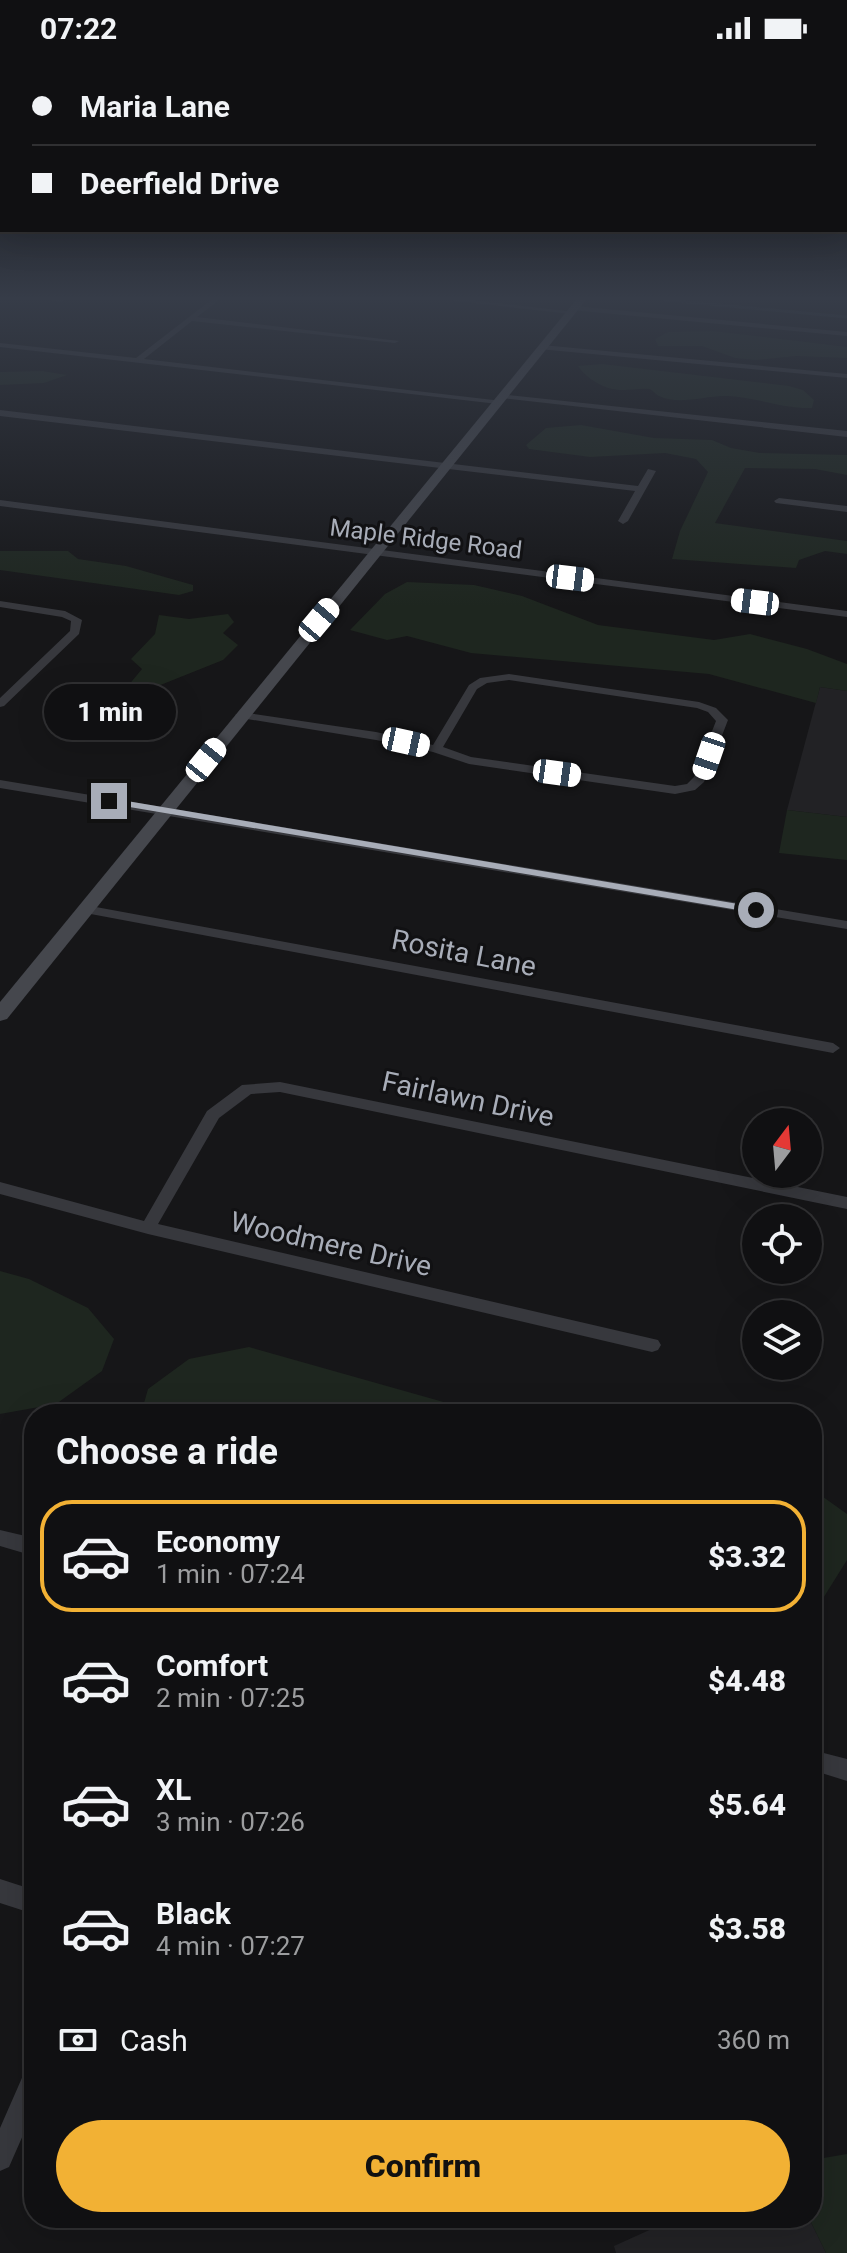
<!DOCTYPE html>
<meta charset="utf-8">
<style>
body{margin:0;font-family:Roboto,sans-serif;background:#1e1e20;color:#f1f3f6;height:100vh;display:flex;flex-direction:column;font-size:30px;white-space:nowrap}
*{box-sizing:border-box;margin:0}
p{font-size:26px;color:#9c9d9f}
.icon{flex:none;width:44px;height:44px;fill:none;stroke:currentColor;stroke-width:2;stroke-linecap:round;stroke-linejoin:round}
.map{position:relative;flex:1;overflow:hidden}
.details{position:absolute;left:24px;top:1348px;width:798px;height:824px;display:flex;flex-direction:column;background:#101012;border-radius:32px;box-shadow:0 8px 32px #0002,0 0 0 2px #303032}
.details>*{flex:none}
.top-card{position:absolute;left:0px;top:0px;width:848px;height:176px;box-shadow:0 8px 32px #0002,0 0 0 2px #303032;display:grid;align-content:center;height:176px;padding:0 32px;background:#101012}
.needle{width:52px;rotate:16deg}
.controls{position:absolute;left:742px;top:1052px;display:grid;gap:16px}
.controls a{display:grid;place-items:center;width:80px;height:80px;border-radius:50%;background:#101012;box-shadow:0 8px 32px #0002,0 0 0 2px #303032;font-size:40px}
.end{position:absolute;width:36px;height:36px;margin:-18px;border:10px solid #a8adb8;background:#111;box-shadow:0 0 0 4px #111}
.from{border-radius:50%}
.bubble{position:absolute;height:56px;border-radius:28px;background:#101012;box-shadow:0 8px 32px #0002,0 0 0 2px #303032;font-size:26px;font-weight:800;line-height:56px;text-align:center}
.car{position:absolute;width:24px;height:48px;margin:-24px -12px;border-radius:10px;box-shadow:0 0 6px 2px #0007;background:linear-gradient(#fff 24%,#345 0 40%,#fff 0 76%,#345 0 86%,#fff 0)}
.top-card b{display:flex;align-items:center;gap:28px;height:76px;font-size:30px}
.top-card b+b{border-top:2px solid #303032}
.top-card i{width:20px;height:20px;background:#f1f3f6}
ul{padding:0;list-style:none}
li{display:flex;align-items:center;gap:24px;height:112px;margin:0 16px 12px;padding:0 16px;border:4px solid transparent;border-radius:32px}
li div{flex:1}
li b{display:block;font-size:30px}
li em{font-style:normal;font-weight:800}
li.active{border-color:#f2b134}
li>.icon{width:72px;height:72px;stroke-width:1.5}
h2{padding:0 32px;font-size:36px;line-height:96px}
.pay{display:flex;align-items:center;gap:20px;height:88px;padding:0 32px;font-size:30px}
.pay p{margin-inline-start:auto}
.primary-button{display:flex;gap:16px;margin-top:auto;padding:16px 32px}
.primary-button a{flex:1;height:92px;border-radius:48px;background:#f2b134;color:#111;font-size:32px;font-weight:800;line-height:92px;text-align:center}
.status{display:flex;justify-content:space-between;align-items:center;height:56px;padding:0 40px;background:#101012;direction:ltr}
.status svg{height:22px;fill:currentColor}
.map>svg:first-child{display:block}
.built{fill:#222225}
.green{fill:#1e261f}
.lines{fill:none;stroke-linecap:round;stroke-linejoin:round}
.stream{stroke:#2c353c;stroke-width:3}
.street{fill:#37383d;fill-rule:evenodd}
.secondary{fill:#45474d;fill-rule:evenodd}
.route{fill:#a8adb8}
.labels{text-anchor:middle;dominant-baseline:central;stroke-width:6;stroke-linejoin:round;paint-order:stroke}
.far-street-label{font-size:24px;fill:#a8adb8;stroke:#111113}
.street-label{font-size:28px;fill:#a8adb8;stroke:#111113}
</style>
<div class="status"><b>07:22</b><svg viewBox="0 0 49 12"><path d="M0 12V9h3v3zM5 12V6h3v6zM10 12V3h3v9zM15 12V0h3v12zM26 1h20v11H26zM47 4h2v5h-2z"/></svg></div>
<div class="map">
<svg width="847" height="2197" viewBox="0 0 847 2197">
<rect width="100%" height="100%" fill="#161618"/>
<path class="built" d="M820,631L847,635V761L787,754Z
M676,2162H809L826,2197H616L614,2190Z"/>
<path class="green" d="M713,275L847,291V302L796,300L756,304L735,302L702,290H658L655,283L668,276Z
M602,308L789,330L803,334L814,344L812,352C783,353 756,341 727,340C707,339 679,350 659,340C655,338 653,334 649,333C642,332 632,334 625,334C606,335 588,324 578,310Z
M42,315L67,319L44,327L0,329V316Z
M581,369L654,382L712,384L731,392L760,397L847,399V419L815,413L745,412L715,467L847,485V498L825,495L799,504L796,512L672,503L680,475L708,416L696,403L665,397L590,401L529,393L526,389L546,372Z
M0,495H68L78,503L126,510L193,529V535L179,539L0,514Z
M407,526L474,529L522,540L598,569L714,584L750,578L807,593L847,608V635L820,631L816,647L709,618L471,597L407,580L387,584L350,574L385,538Z
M228,558L234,566L223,577L238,589L223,604L113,648L142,613L131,603L155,578L159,559L189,563Z
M787,754L847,761V804L779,797Z
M0,1215L29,1223L88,1252L114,1283L102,1315L56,1348L0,1358Z
M249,1291L486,1358H141L148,1333L189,1303Z
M812,1433L847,1458V1504L812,1560Z
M847,2098V2197H826L809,2162H812V2104Z"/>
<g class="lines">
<path class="stream" d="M665,244L847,261"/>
<path class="street" d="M49,244H65L61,246Z
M211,244H219L197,261L399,285L395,287L192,265L144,303L502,345L498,348L0,291V287L136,302Z
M447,244H472L575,256L571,258Z
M574,250L847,276V280L571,254Z
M542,289L847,318V322L539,293Z
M499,338L847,375V381L502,342Z
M0,354L638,430L648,413L656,415L628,465L623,468L618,465L635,435L0,360Z
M779,442L847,450V456L776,447L774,445Z
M0,444L847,555V561L0,450Z
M0,545L65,555L82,564L79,578L4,650L0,651V642L70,575L71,565L62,561L0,551Z
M509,618L699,646L716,652L728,664L704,726L695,734L675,738L469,708L433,696L376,684L241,662L235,659L241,656L376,676L433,689L469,629L480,622ZM509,624L697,652L708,656L716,665L694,721L687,728L675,730L471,701L443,691L477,633L487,627Z
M0,724L847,865V873L0,732Z
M85,849L833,987L840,992L833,997L80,856V850Z
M280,1026L847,1141V1153L280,1036L251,1038L219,1062L158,1168L658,1284L661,1289L658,1294L652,1296L148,1178L0,1138V1126L144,1165L207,1055L242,1029Z
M0,1474L34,1482V1500L0,1490Z
M812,1694L847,1703V1725L812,1714Z
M0,1823L34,1834V1858L0,1847Z
M34,2011V2054L9,2111L0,2115V2072L25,2015Z"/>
<path class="secondary" d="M576,244H586L7,963L0,965V946Z"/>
</g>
<linearGradient id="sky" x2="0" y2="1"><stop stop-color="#0c0c0d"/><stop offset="0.44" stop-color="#363c48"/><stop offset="1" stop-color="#363c48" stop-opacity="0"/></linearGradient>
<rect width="847" height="551" fill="url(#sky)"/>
<path class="route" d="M109,742L756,851L761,854L756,857L106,747V743Z"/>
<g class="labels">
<g class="far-street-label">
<text transform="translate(426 483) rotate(7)">Maple Ridge Road</text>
</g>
<g class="street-label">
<text transform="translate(464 897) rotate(11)">Rosita Lane</text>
<text transform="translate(468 1043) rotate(12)">Fairlawn Drive</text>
<text transform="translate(331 1188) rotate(13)">Woodmere Drive</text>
</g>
</g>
</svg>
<div class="controls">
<a><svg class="needle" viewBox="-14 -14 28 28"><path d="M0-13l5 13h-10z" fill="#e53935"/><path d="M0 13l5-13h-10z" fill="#9c9d9f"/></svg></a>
<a><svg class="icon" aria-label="locate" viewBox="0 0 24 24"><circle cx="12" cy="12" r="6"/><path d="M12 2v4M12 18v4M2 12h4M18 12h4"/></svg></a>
<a><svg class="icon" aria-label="layers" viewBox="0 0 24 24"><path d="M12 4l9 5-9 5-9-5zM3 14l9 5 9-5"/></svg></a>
</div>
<i class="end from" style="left:756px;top:854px"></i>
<i class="end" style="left:109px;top:745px"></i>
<div class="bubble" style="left:44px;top:628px;width:132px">1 min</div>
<i class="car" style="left:570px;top:522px;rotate:97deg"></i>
<i class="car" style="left:755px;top:546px;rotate:277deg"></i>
<i class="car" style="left:319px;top:564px;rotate:40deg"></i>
<i class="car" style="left:406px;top:686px;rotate:102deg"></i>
<i class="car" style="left:709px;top:700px;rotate:199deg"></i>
<i class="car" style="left:206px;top:704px;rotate:39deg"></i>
<i class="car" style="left:557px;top:717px;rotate:98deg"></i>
<div class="top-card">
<b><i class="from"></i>Maria Lane</b>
<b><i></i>Deerfield Drive</b>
</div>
<section class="details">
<h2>Choose a ride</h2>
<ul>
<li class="active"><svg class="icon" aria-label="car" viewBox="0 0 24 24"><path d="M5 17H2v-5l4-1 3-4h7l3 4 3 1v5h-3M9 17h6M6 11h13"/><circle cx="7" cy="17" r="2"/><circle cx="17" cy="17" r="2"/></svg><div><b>Economy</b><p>1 min · 07:24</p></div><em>$3.32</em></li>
<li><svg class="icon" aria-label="car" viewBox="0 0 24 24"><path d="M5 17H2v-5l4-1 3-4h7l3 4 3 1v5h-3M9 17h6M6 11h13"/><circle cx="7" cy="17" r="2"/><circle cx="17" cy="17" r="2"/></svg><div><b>Comfort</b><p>2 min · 07:25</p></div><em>$4.48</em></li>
<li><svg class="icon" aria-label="car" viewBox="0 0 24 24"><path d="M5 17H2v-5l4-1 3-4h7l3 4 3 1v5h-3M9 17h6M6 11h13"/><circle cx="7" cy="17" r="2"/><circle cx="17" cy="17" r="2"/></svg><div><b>XL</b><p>3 min · 07:26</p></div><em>$5.64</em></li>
<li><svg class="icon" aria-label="car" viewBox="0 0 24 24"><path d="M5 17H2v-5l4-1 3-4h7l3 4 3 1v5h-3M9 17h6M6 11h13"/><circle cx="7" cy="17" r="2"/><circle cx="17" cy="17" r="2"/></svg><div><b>Black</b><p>4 min · 07:27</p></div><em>$3.58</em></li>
</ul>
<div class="pay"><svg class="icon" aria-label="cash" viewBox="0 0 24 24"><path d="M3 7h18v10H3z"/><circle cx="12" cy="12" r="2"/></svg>Cash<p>360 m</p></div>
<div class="primary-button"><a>Confirm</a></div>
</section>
</div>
